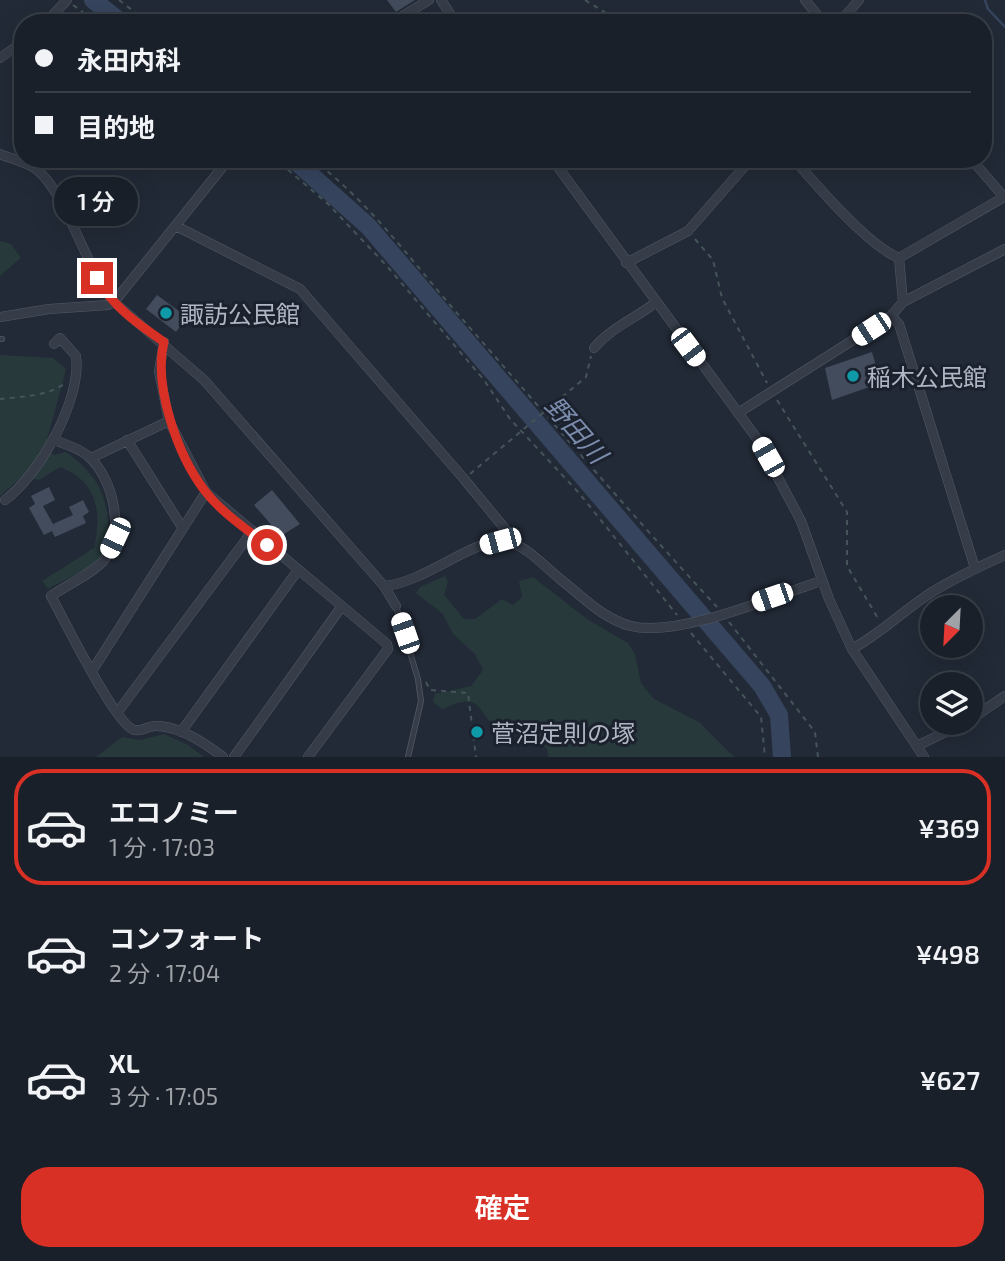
<!DOCTYPE html>
<html lang="ja">
<meta charset="utf-8">
<style>
body{margin:0;font-family:"Exo 2","Noto Sans JP",sans-serif;background:#232831;color:#f1f3f6;height:100vh;display:flex;flex-direction:column;font-size:26px;white-space:nowrap}
*{box-sizing:border-box;margin:0}
p{font-size:23px;color:#9fa3a8}
.icon{flex:none;width:38px;height:38px;fill:none;stroke:currentColor;stroke-width:2;stroke-linecap:round;stroke-linejoin:round}
.map{position:relative;height:757px;overflow:hidden}
.side{display:flex;flex-direction:column;background:#1a2029;flex:1}
.side>*{flex:none}
.banner{position:absolute;left:14px;top:14px;width:978px;height:154px;border-radius:28px;box-shadow:0 7px 28px #0002,0 0 0 2px #383e46;display:grid;align-content:center;height:154px;padding:0 21px;background:#1a2029}
.needle{width:46px;rotate:204deg}
.fabs{position:absolute;left:920px;top:595px;display:grid;gap:14px}
.fabs a{display:grid;place-items:center;width:63px;height:63px;border-radius:50%;background:#1a2029;box-shadow:0 7px 28px #0002,0 0 0 2px #383e46;font-size:35px}
.end{position:absolute;width:32px;height:32px;margin:-16px;border:9px solid #d93025;background:#fff;box-shadow:0 0 0 4px #fff}
.from{border-radius:50%}
.bubble{position:absolute;height:49px;border-radius:24px;background:#1a2029;box-shadow:0 7px 28px #0002,0 0 0 2px #383e46;font-size:23px;font-weight:600;line-height:49px;text-align:center}
.car{position:absolute;width:21px;height:42px;margin:-21px -10px;border-radius:9px;box-shadow:0 0 5px 2px #0007;background:linear-gradient(#fff 24%,#345 0 40%,#fff 0 76%,#345 0 86%,#fff 0)}
.banner b{display:flex;align-items:center;gap:24px;height:66px;font-size:26px}
.banner b+b{border-top:2px solid #383e46}
.banner i{width:18px;height:18px;background:#f1f3f6}
ul{padding:12px 0 0;list-style:none}
li{display:flex;align-items:center;gap:21px;height:116px;margin:0 14px 10px;padding:0 7px;border:4px solid transparent;border-radius:28px}
li div{flex:1}
li b{display:block;font-size:26px}
li em{font-style:normal;font-weight:600}
li.on{border-color:#d93025}
li>.icon{width:63px;height:63px;stroke-width:1.5}
.button{display:flex;gap:14px;margin-top:auto;padding:14px 21px}
.button a{flex:1;height:80px;border-radius:28px;background:#d93025;color:#fff;font-size:28px;font-weight:600;line-height:80px;text-align:center}
.map>svg:first-child{display:block}
.green{fill:#27393b}
.lines{fill:none;stroke-linecap:round;stroke-linejoin:round}
.stream{stroke:#36445e;stroke-width:2.5}
.river{stroke:#36445e;stroke-width:18}
.building{fill:#434c5c}
.lane-casing{stroke:#535966;stroke-width:6}
.street-casing{stroke:#535966;stroke-width:10}
.path{stroke:#445458;stroke-width:2;stroke-dasharray:5 5;stroke-linecap:butt}
.lane{stroke:#363c48;stroke-width:4.5}
.street{stroke:#363c48;stroke-width:9}
.route{stroke:#d93025;stroke-width:9}
.culture-dot{fill:#0f9aa8;stroke:#1b212d;stroke-width:2.5}
.labels{text-anchor:middle;dominant-baseline:central;stroke-width:6;stroke-linejoin:round;paint-order:stroke}
.poi-label{font-size:24px;fill:#b0b6c4;stroke:#1b212d;text-anchor:start}
.water-label{font-size:26px;font-style:italic;fill:#7a8bab;stroke:#1b212d}
</style>
<div class="map">
<svg width="1005" height="757" viewBox="0 0 1005 757">
<rect width="100%" height="100%" fill="#222a37"/>
<path class="green" d="M0,241L11,244L21,258L0,276Z
M0,355L53,358L66,369L45,448L54,455L66,452C95,472 110,497 108,533C107,540 104,553 99,558C88,571 63,580 48,589L42,581L94,548C102,512 98,482 60,467L39,480L22,477L0,496Z
M445,576L448,582L444,595L464,619H475L502,599L513,605L522,597L519,581L533,577L587,619L628,643L635,654L641,683L654,699L699,722L734,757H548L547,749L528,731H498C475,708 482,691 442,709L433,702L435,694L471,686L483,670L475,654L453,634L443,614L416,593L420,587Z
M164,734L188,745L204,757H96L122,737L140,740Z"/>
<g class="lines">
<path class="stream" d="M985,0L988,9L1005,27"/>
<path class="river" d="M93,0L122,23
M293,159L368,226L762,686L779,715L782,757"/>
</g>
<path class="building" d="M387,0H415L396,12Z
M157,295L187,317L176,332L146,309Z
M872,352L881,383L832,400L825,368Z
M49,487L55,500L43,506L53,524L73,515L69,507L83,500L89,512L83,516L86,523L55,537L52,531L44,535L29,508L35,504L31,496Z
M272,490L300,524L281,536L254,505Z"/>
<g class="lines">
<defs>
<path id="lane" d="M0,339H2
M396,606L418,679L421,701L408,757"/>
<path id="street" d="M441,0L456,23
M805,0L824,23
M45,23L67,0
M391,23L429,0
M839,23L859,0
M0,58L23,42
M0,154C11,159 27,162 36,169C67,193 85,268 114,302L229,159
M552,159L758,440L801,521L829,599L852,649L924,757
M794,159C816,185 869,246 899,258
M971,159L1005,198
M176,226L300,289L464,479L506,530L510,542
M626,263L688,231L751,159
M903,302L899,258L1004,197
M891,316L899,324L975,568
M0,317L49,309L108,305L114,302L204,380L384,586C424,583 471,540 503,541C523,542 545,567 560,579C582,596 603,619 631,626C678,638 775,596 821,581
M164,342L159,371L169,421L206,492L387,644L388,649L308,757
M594,348C611,328 634,319 655,303
M738,413L891,316L903,302L1005,249
M54,440C65,444 79,448 88,456C114,479 125,531 104,560C95,572 65,586 51,596C63,618 115,724 134,730C141,732 148,726 155,726C179,725 205,743 223,757
M127,440L182,527
M91,458L169,421
M5,500C39,475 82,400 76,356L60,338L54,344
M384,586L396,606
M852,649C881,633 904,610 932,592C955,578 980,566 1005,555
M92,671L206,492
M117,713L251,533
M971,719L1005,696
M181,732L298,570
M917,746L964,723
M234,757L342,606"/>
</defs>
<use href="#lane" class="lane-casing"/>
<use href="#street" class="street-casing"/>
<path class="path" d="M119,0L149,23
M585,0L622,23
M73,5L98,23
M271,159L287,169L327,203L386,265L484,380L510,419L579,493L677,615
M312,159C372,204 415,266 464,321C548,417 630,513 717,607
M695,239L713,260L722,298L767,383
M0,399C20,397 48,396 64,384
M777,400L847,512V566L879,620
M470,474L586,377L591,356
M729,622L815,732L818,757
M691,633L761,717L765,757
M426,682L430,690L468,693L476,757"/>
<use href="#lane" class="lane"/>
<use href="#street" class="street"/>
</g>
<g class="lines">
<path class="route" d="M97,278C113,307 138,324 164,342C153,386 178,456 205,491C221,512 246,529 267,545"/>
</g>
<g class="culture-dot">
<circle cx="166" cy="313" r="7"/>
<circle cx="853" cy="376" r="7"/>
<circle cx="477" cy="732" r="7"/>
</g>
<g class="labels">
<g class="poi-label">
<text x="180" y="313">諏訪公民館</text>
<text x="867" y="376">稲木公民館</text>
<text x="491" y="732">菅沼定則の塚</text>
</g>
<g class="water-label">
<text transform="translate(577 429) rotate(49)">野田川</text>
</g>
</g>
</svg>
<div class="fabs">
<a><svg class="needle" viewBox="-14 -14 28 28"><path d="M0-13l5 13h-10z" fill="#e53935"/><path d="M0 13l5-13h-10z" fill="#9fa3a8"/></svg></a>
<a><svg class="icon" aria-label="layers" viewBox="0 0 24 24"><path d="M12 4l9 5-9 5-9-5zM3 14l9 5 9-5"/></svg></a>
</div>
<i class="end from" style="left:267px;top:545px"></i>
<i class="end" style="left:97px;top:278px"></i>
<div class="bubble" style="left:54px;top:177px;width:84px">1 分</div>
<i class="car" style="left:871px;top:329px;rotate:237deg"></i>
<i class="car" style="left:688px;top:347px;rotate:143deg"></i>
<i class="car" style="left:768px;top:457px;rotate:330deg"></i>
<i class="car" style="left:115px;top:538px;rotate:205deg"></i>
<i class="car" style="left:500px;top:541px;rotate:255deg"></i>
<i class="car" style="left:772px;top:597px;rotate:251deg"></i>
<i class="car" style="left:405px;top:633px;rotate:341deg"></i>
<div class="banner">
<b><i class="from"></i>永田内科</b>
<b><i></i>目的地</b>
</div>
</div>
<section class="side">
<ul>
<li class="on"><svg class="icon" aria-label="car" viewBox="0 0 24 24"><path d="M5 17H2v-5l4-1 3-4h7l3 4 3 1v5h-3M9 17h6M6 11h13"/><circle cx="7" cy="17" r="2"/><circle cx="17" cy="17" r="2"/></svg><div><b>エコノミー</b><p>1 分 · 17:03</p></div><em>¥369</em></li>
<li><svg class="icon" aria-label="car" viewBox="0 0 24 24"><path d="M5 17H2v-5l4-1 3-4h7l3 4 3 1v5h-3M9 17h6M6 11h13"/><circle cx="7" cy="17" r="2"/><circle cx="17" cy="17" r="2"/></svg><div><b>コンフォート</b><p>2 分 · 17:04</p></div><em>¥498</em></li>
<li><svg class="icon" aria-label="car" viewBox="0 0 24 24"><path d="M5 17H2v-5l4-1 3-4h7l3 4 3 1v5h-3M9 17h6M6 11h13"/><circle cx="7" cy="17" r="2"/><circle cx="17" cy="17" r="2"/></svg><div><b>XL</b><p>3 分 · 17:05</p></div><em>¥627</em></li>
</ul>
<div class="button"><a>確定</a></div>
</section>
